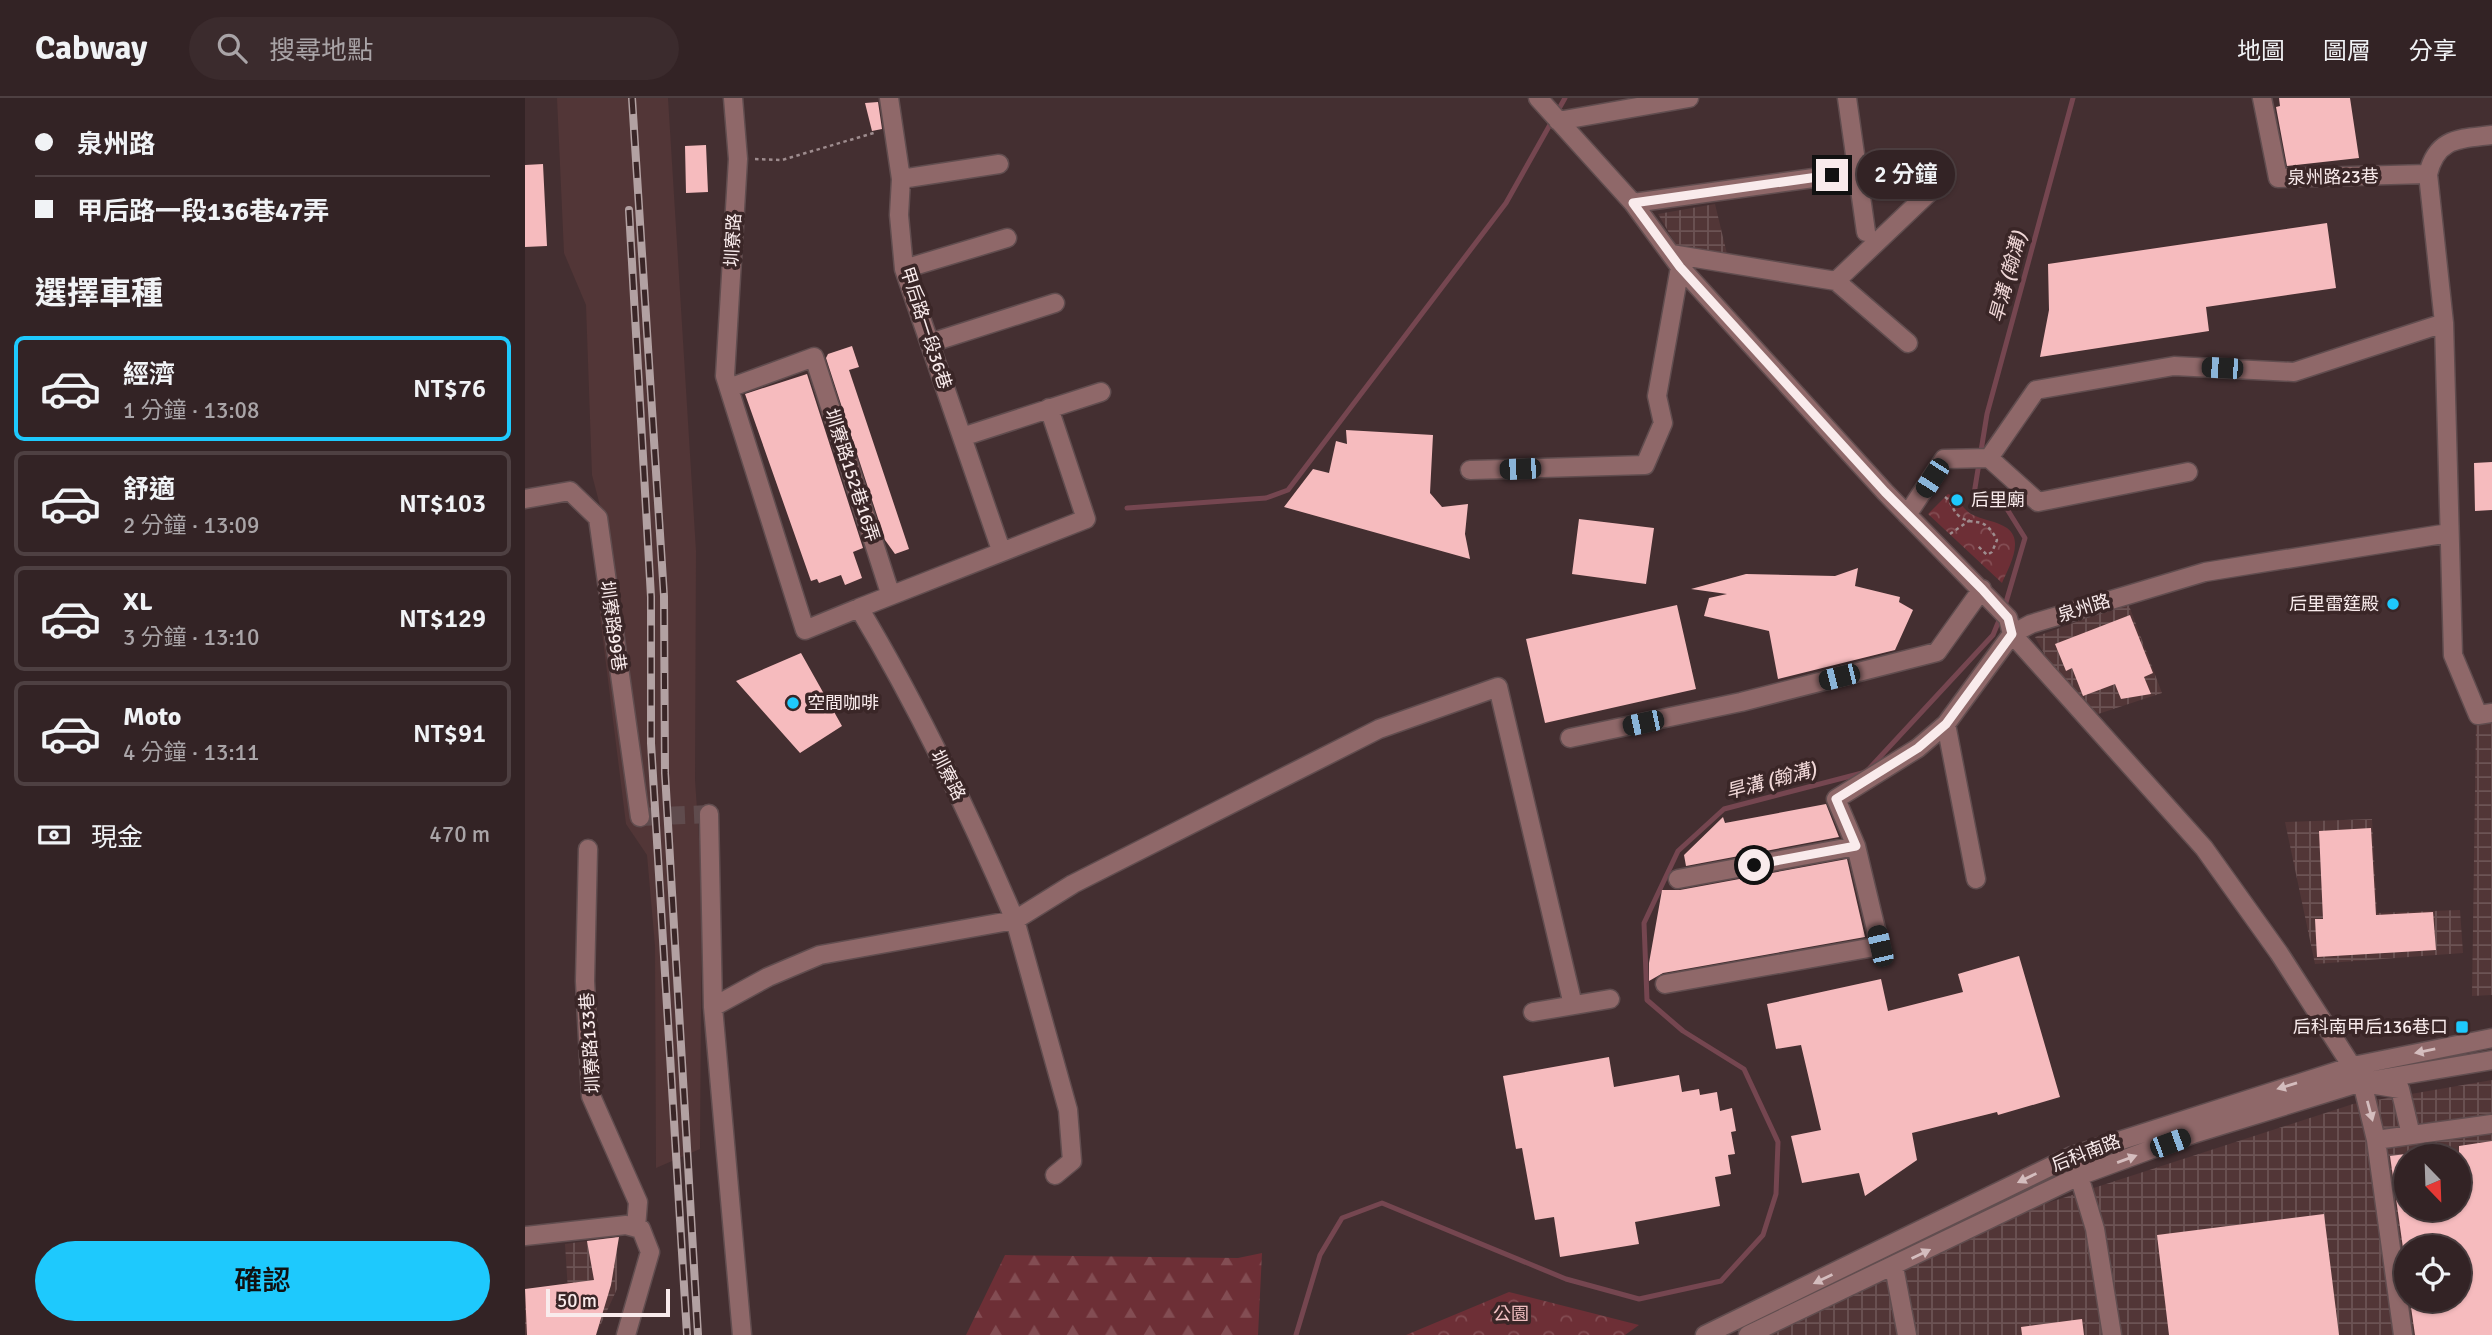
<!DOCTYPE html>
<html lang="zh-TW">
<meta charset="utf-8">
<style>
body{margin:0;font-family:Signika,"Noto Sans TC",sans-serif;background:#3b2b2d;color:#f1f3f6;height:100vh;display:flex;flex-direction:column;font-size:26px;white-space:nowrap}
*{box-sizing:border-box;margin:0}
p{font-size:23px;color:#a9a4a7}
.icon{flex:none;width:38px;height:38px;fill:none;stroke:currentColor;stroke-width:2;stroke-linecap:round;stroke-linejoin:round}
.map{position:relative;flex:1;overflow:hidden}
.side{display:flex;flex-direction:column;background:#332325;width:525px}
.side>*{flex:none}
.hud{display:grid;align-content:center;height:154px;padding:0 35px;background:#332325}
.needle{width:46px;rotate:157deg}
.controls{position:absolute;left:1869px;top:1046px;display:grid;gap:14px}
.controls a{display:grid;place-items:center;width:77px;height:77px;border-radius:50%;background:#332325;box-shadow:0 2px 5px #0004,0 0 0 2px #4e4042;font-size:35px}
.scale{position:absolute;left:21px;bottom:18px;width:124px;box-sizing:border-box;padding-left:7px;border:4px solid #f9ebec;border-top:0;font-size:19px;line-height:24px;white-space:nowrap;color:#f9ebec;-webkit-text-stroke:5px #3a2627;paint-order:stroke}
.end{position:absolute;width:32px;height:32px;margin:-16px;border:9px solid #f9ebec;background:#111;box-shadow:0 0 0 4px #111}
.from{border-radius:50%}
.bubble{position:absolute;height:49px;border-radius:24px;background:#332325;box-shadow:0 2px 5px #0004,0 0 0 2px #4e4042;font-size:23px;font-weight:600;line-height:49px;text-align:center}
.car{position:absolute;width:21px;height:42px;margin:-21px -10px;border-radius:9px;box-shadow:0 0 5px 2px #0007;background:linear-gradient(#222 24%,#8ab4d8 0 40%,#222 0 76%,#8ab4d8 0 86%,#222 0)}
.hud b{display:flex;align-items:center;gap:24px;height:66px;font-size:26px}
.hud b+b{border-top:2px solid #4e4042}
.hud i{width:18px;height:18px;background:#f1f3f6}
ul{padding:0;list-style:none}
li{display:flex;align-items:center;gap:21px;height:105px;margin:0 14px 10px;padding:0 21px;border:4px solid #4e4042;border-radius:10px}
li div{flex:1}
li b{display:block;font-size:26px}
li em{font-style:normal;font-weight:600}
li.active{border-color:#1ec9fd}
li>.icon{width:63px;height:63px;stroke-width:1.5}
h2{padding:0 35px;font-size:32px;line-height:84px}
.pay{display:flex;align-items:center;gap:18px;height:77px;padding:0 35px;font-size:26px}
.pay p{margin-inline-start:auto}
.button{display:flex;gap:14px;margin-top:auto;padding:14px 35px}
.button a{flex:1;height:80px;border-radius:42px;background:#1ec9fd;color:#111;font-size:28px;font-weight:600;line-height:80px;text-align:center}
header{display:flex;align-items:center;gap:42px;box-sizing:border-box;height:98px;padding:0 35px;background:#332325;border-bottom:2px solid #4e4042}
header strong{font-size:33px}
nav{display:flex;gap:38px;margin-inline-start:auto;font-size:24px}
.search{width:490px;height:63px;background:#3b2b2d;display:flex;align-items:center;gap:18px;box-sizing:border-box;padding:0 24px;border-radius:38px;color:#a9a4a7;font-size:26px}
main{display:flex;flex:1;min-height:0}
.map>svg:first-child{display:block}
.built{fill:#523637}
.industrial{fill:url(#industrial-grid);fill-rule:evenodd}
.forest{fill:url(#forest-firs)}
.park{fill:url(#park-crowns)}
.lines{fill:none;stroke-linecap:round;stroke-linejoin:round}
.stream{stroke:#754650;stroke-width:5}
.building{fill:#f6bbbe}
.minor-tunnel{stroke:#5f4b4d;stroke-width:18;stroke-dasharray:18 9;stroke-linecap:butt}
.minor-casing{stroke:#614d4f;stroke-width:21}
.path{stroke:#9e8c8e;stroke-width:2.5;stroke-dasharray:3.5 3.5;stroke-linecap:butt}
.minor{stroke:#8f6869;stroke-width:18}
.rail-casing{stroke:#b2a1a2;stroke-width:8}
.rail{stroke:#3a2627;stroke-width:5;stroke-dasharray:16;stroke-linecap:butt}
.oneway{fill:#d4bdbe}
.route{stroke:#f9ebec;stroke-width:9}
.poi-dot{fill:#1ec9fd;stroke:#3a2627;stroke-width:2.5}
.labels{text-anchor:middle;dominant-baseline:central;stroke-width:7;stroke-linejoin:round;paint-order:stroke}
.street-label{font-size:18px;fill:#f9ebec;stroke:#3a2627}
.poi-label{font-size:18px;fill:#f9ebec;stroke:#3a2627;text-anchor:start}
.park-label{font-size:18px;fill:#f1bfc1;stroke:#3a2627}
.water-label{font-size:19px;font-style:italic;fill:#f0d7d7;stroke:#3a2627}
</style>
<header>
<strong>Cabway</strong>
<div class="search"><svg class="icon" aria-label="search" viewBox="0 0 24 24"><circle cx="10" cy="10" r="6"/><path d="M15 15l6 6"/></svg>搜尋地點</div>
<nav><a>地圖</a><a>圖層</a><a>分享</a></nav>
</header>
<main>
<section class="side">
<div class="hud">
<b><i class="from"></i>泉州路</b>
<b><i></i>甲后路一段136巷47弄</b>
</div>
<h2>選擇車種</h2>
<ul>
<li class="active"><svg class="icon" aria-label="car" viewBox="0 0 24 24"><path d="M5 17H2v-5l4-1 3-4h7l3 4 3 1v5h-3M9 17h6M6 11h13"/><circle cx="7" cy="17" r="2"/><circle cx="17" cy="17" r="2"/></svg><div><b>經濟</b><p>1 分鐘 · 13:08</p></div><em>NT$76</em></li>
<li><svg class="icon" aria-label="car" viewBox="0 0 24 24"><path d="M5 17H2v-5l4-1 3-4h7l3 4 3 1v5h-3M9 17h6M6 11h13"/><circle cx="7" cy="17" r="2"/><circle cx="17" cy="17" r="2"/></svg><div><b>舒適</b><p>2 分鐘 · 13:09</p></div><em>NT$103</em></li>
<li><svg class="icon" aria-label="car" viewBox="0 0 24 24"><path d="M5 17H2v-5l4-1 3-4h7l3 4 3 1v5h-3M9 17h6M6 11h13"/><circle cx="7" cy="17" r="2"/><circle cx="17" cy="17" r="2"/></svg><div><b>XL</b><p>3 分鐘 · 13:10</p></div><em>NT$129</em></li>
<li><svg class="icon" aria-label="car" viewBox="0 0 24 24"><path d="M5 17H2v-5l4-1 3-4h7l3 4 3 1v5h-3M9 17h6M6 11h13"/><circle cx="7" cy="17" r="2"/><circle cx="17" cy="17" r="2"/></svg><div><b>Moto</b><p>4 分鐘 · 13:11</p></div><em>NT$91</em></li>
</ul>
<div class="pay"><svg class="icon" aria-label="cash" viewBox="0 0 24 24"><path d="M3 7h18v10H3z"/><circle cx="12" cy="12" r="2"/></svg>現金<p>470 m</p></div>
<div class="button"><a>確認</a></div>
</section>
<div class="map">
<svg width="1967" height="1237" viewBox="0 0 1967 1237">
<defs>
<pattern id="industrial-grid" width="8" height="8" patternUnits="userSpaceOnUse" patternTransform="scale(1.75)"><rect width="8" height="8" fill="#523637"/><path d="M0 4h8M4 0v8" fill="none" stroke="#6c5354"/></pattern>
<pattern id="forest-firs" width="22" height="20" patternUnits="userSpaceOnUse" patternTransform="scale(1.75)"><rect width="22" height="20" fill="#6d2f36"/><path d="M5 1l3.5 6h-7zM16 11l3.5 6h-7z" fill="#834d53"/></pattern>
<pattern id="park-crowns" width="20" height="18" patternUnits="userSpaceOnUse" patternTransform="scale(1.75)"><rect width="20" height="18" fill="#6d2f36"/><path d="M2 6a3 3 0 1 1 6 0M12 15a3 3 0 1 1 6 0" fill="none" stroke="#834d53"/></pattern>
</defs>
<rect width="100%" height="100%" fill="#442f31"/>
<path class="built" d="M32,0H143L171,453L170,682L177,783L175,1051L131,1070L130,848L122,757L101,726L75,518L79,423L67,377L61,207L39,155Z"/>
<path class="industrial" d="M1190,106L1203,160L1153,150L1133,116Z
M1603,505L1637,595L1567,618L1533,581L1510,539Z
M1967,624V897L1947,898L1951,625Z
M1847,721L1852,815L1935,812L1938,855L1790,866L1760,724Z
M1967,982V1237H1246L1498,1113L1828,1006ZM1881,1059H1934V1111H1881ZM1881,1150H1934V1202H1881Z
M92,1139V1191L71,1237H0V1202L43,1193L40,1146Z"/>
<path class="forest" d="M737,1155L733,1237H441L480,1157L713,1160Z"/>
<path class="park" d="M1423,396C1436,400 1435,409 1446,416C1457,422 1472,423 1482,430C1500,443 1483,470 1477,485L1403,416Z
M984,1194L1114,1227L1100,1237H881Z"/>
<g class="lines">
<path class="stream" d="M602,410L741,400L763,392L981,105L1040,0
M1479,511L1500,440L1482,411L1449,396L1462,316L1548,0
M771,1237L795,1157L817,1120L857,1105L1041,1181L1114,1201L1196,1183L1238,1137L1251,1096L1253,1044L1219,971L1158,933L1122,902L1119,825L1153,753L1199,711L1341,674L1468,537L1475,520"/>
</g>
<path class="building" d="M1754,0H1825L1834,60L1762,68L1751,9L1755,8Z
M353,4L357,31L347,33L340,5Z
M181,47L183,94L161,95L160,48Z
M18,66L22,148L0,149V67Z
M1802,125L1811,190L1681,209L1684,233L1515,259L1524,212L1523,166Z
M327,248L334,269L324,272L384,451L370,456L360,442L301,260L303,256Z
M282,276L338,450L328,454L337,480L320,487L316,477L294,485L292,481L286,483L220,296Z
M821,332L908,337L905,395L917,409L943,406L940,436L945,461L759,409L788,371L804,375L811,343L822,346Z
M1967,364V412L1950,413L1949,365Z
M1054,421L1129,430L1121,486L1047,476Z
M1333,470L1330,488L1375,499L1374,504L1388,512L1370,552L1253,581L1244,533L1179,518L1184,500L1202,496L1166,491L1221,476L1310,478Z
M1152,507L1171,591L1020,625L1001,541Z
M1605,517L1628,575L1619,579L1626,596L1596,601L1590,586L1558,598L1547,570L1541,573L1530,546Z
M276,555L317,628L275,655L211,583Z
M1301,706L1314,739L1161,768L1159,757L1198,719L1200,725Z
M1846,730L1851,817L1908,814L1911,852L1792,859L1790,821H1798L1794,733Z
M1322,761L1340,839L1138,875L1124,883V865L1137,792H1155Z
M1494,858L1535,999L1473,1017L1472,1014L1387,1035L1392,1062L1340,1098L1334,1075L1277,1085L1266,1038L1296,1032L1276,947L1251,951L1242,906L1356,881L1363,913L1438,894L1433,876Z
M1084,959L1089,989L1154,977L1157,994L1174,991L1175,997L1192,994L1195,1013L1207,1010L1211,1033L1206,1034L1210,1056L1203,1057L1206,1076L1190,1079L1195,1108L1110,1124L1114,1146L1035,1159L1029,1119L1010,1122L997,1050L991,1051L978,978Z
M1967,1043V1237H1890L1885,1202H1934V1150H1878L1865,1058L1881,1056V1111H1934V1048Z
M1799,1116L1814,1237H1644L1632,1137Z
M94,1139L86,1187L71,1237H2L0,1191L69,1182L62,1143Z
M1557,1221L1559,1237H1497L1496,1229Z"/>
<g class="lines">
<path class="minor-tunnel" d="M115,719L184,716"/>
<defs>
<path id="minor" d="M208,0L213,61L200,278L280,532L334,510C394,610 444,715 490,822L295,857L243,879L188,909L217,1237
M364,0L376,81L374,117L379,171L476,452
M1013,0L1108,105L1155,169L1360,394L1483,520L1487,536L1679,750L1754,855L1837,984L1851,1042L1878,1237
M1322,0L1341,134
M1737,0L1753,80L1903,76
M1033,23L1164,0
M1967,37C1935,41 1912,39 1903,76L1919,225L1928,557L1953,617L1967,615
M376,81L474,66
M1108,105L1332,74
M1146,156L1311,183L1411,88
M379,171L482,140
M1311,183L1383,245
M405,245L530,205
M204,290L289,259L365,495
M437,339L576,294
M1464,360L1511,292L1649,268L1769,274L1919,225
M1464,360L1513,404L1663,374
M945,372L1120,367L1138,325L1132,298L1155,169
M0,401L45,393L73,420L115,719
M1382,417L1419,361L1464,360
M334,510L561,421L524,310
M1421,626L1451,781
M1045,640L1216,604L1412,554L1457,491
M184,716L188,909
M63,751L60,883L66,998L113,1104L111,1130
M1153,781L1331,748
M1140,886L1355,848L1331,748L1311,701L1393,650L1421,626L1487,536L1506,526L1680,474L1924,435
M1008,914L1085,901
M1851,987L1875,991L1886,1037
M1851,1042L1967,1026
M1551,1068L1570,1131L1587,1237
M530,1077L547,1063L543,1012L490,822L548,786L854,631L973,589L1048,907
M0,1138L101,1127L116,1131L125,1154L101,1237
M1369,1169L1382,1237
M1180,1237L1547,1058L1828,968L1967,940
M1223,1237L1554,1078L1668,1036L1837,984L1967,962"/>
</defs>
<use href="#minor" class="minor-casing"/>
<path class="path" d="M230,61L257,62L352,34
M1420,399C1427,404 1427,412 1434,418C1449,430 1458,415 1472,442L1467,454L1462,457L1453,448
M1425,436L1445,422"/>
<use href="#minor" class="minor"/>
<defs>
<path id="rail" d="M107,0L139,498L140,675L173,1237
M104,112L126,499V645L162,1237"/>
</defs>
<use href="#rail" class="rail-casing"/>
<use href="#rail" class="rail"/>
</g>
<defs><path id="oneway-solid" d="M-6-.8H1V-3.2L6.5 0L1 3.2V.8H-6Z" transform="scale(1.75)"/></defs>
<g class="oneway">
<use href="#oneway-solid" transform="translate(1900 953) rotate(168)"/>
<use href="#oneway-solid" transform="translate(1762 988) rotate(163)"/>
<use href="#oneway-solid" transform="translate(1845 1013) rotate(75)"/>
<use href="#oneway-solid" transform="translate(1602 1061) rotate(-20)"/>
<use href="#oneway-solid" transform="translate(1502 1080) rotate(154)"/>
<use href="#oneway-solid" transform="translate(1396 1156) rotate(-26)"/>
<use href="#oneway-solid" transform="translate(1298 1181) rotate(154)"/>
</g>
<g class="lines">
<path class="route" d="M1229,767L1331,748L1311,701L1393,650L1421,626L1487,536L1483,520L1457,491L1360,394L1155,169L1108,105L1307,77"/>
</g>
<g class="poi-dot">
<circle cx="1432" cy="402" r="7"/>
<circle cx="1868" cy="506" r="7"/>
<circle cx="268" cy="605" r="7"/>
<rect x="1930" y="922" width="14" height="14" rx="3.5"/>
</g>
<g class="labels">
<g class="street-label">
<text transform="translate(1808 79) rotate(-1)">泉州路23巷</text>
<text transform="translate(208 142) rotate(-87)">圳寮路</text>
<text transform="translate(401 230) rotate(72)">甲后路一段36巷</text>
<text transform="translate(327 377) rotate(72)">圳寮路152巷16弄</text>
<text transform="translate(1559 510) rotate(-17)">泉州路</text>
<text transform="translate(88 528) rotate(82)">圳寮路99巷</text>
<text transform="translate(423 677) rotate(63)">圳寮路</text>
<text transform="translate(65 945) rotate(-94)">圳寮路133巷</text>
<text transform="translate(1561 1055) rotate(-21)">后科南路</text>
</g>
<g class="poi-label">
<text x="1446" y="402">后里廟</text>
<text x="1854" y="506" text-anchor="end">后里雷筳殿</text>
<text x="282" y="605">空間咖啡</text>
<text x="1923" y="929" text-anchor="end">后科南甲后136巷口</text>
</g>
<g class="park-label">
<text x="986" y="1216">公園</text>
</g>
<g class="water-label">
<text transform="translate(1483 179) rotate(-75)">旱溝 (翰溝)</text>
<text transform="translate(1246 683) rotate(-15)">旱溝 (翰溝)</text>
</g>
</g>
</svg>
<div class="controls">
<a><svg class="needle" viewBox="-14 -14 28 28"><path d="M0-13l5 13h-10z" fill="#e53935"/><path d="M0 13l5-13h-10z" fill="#a9a4a7"/></svg></a>
<a><svg class="icon" aria-label="locate" viewBox="0 0 24 24"><circle cx="12" cy="12" r="6"/><path d="M12 2v4M12 18v4M2 12h4M18 12h4"/></svg></a>
</div>
<div class="scale">50 m</div>
<i class="end from" style="left:1229px;top:767px"></i>
<i class="end" style="left:1307px;top:77px"></i>
<div class="bubble" style="left:1332px;top:52px;width:98px">2 分鐘</div>
<i class="car" style="left:1697px;top:270px;rotate:273deg"></i>
<i class="car" style="left:995px;top:371px;rotate:268deg"></i>
<i class="car" style="left:1407px;top:380px;rotate:213deg"></i>
<i class="car" style="left:1314px;top:579px;rotate:256deg"></i>
<i class="car" style="left:1118px;top:625px;rotate:258deg"></i>
<i class="car" style="left:1355px;top:848px;rotate:347deg"></i>
<i class="car" style="left:1645px;top:1045px;rotate:70deg"></i>
</div>
</main>
